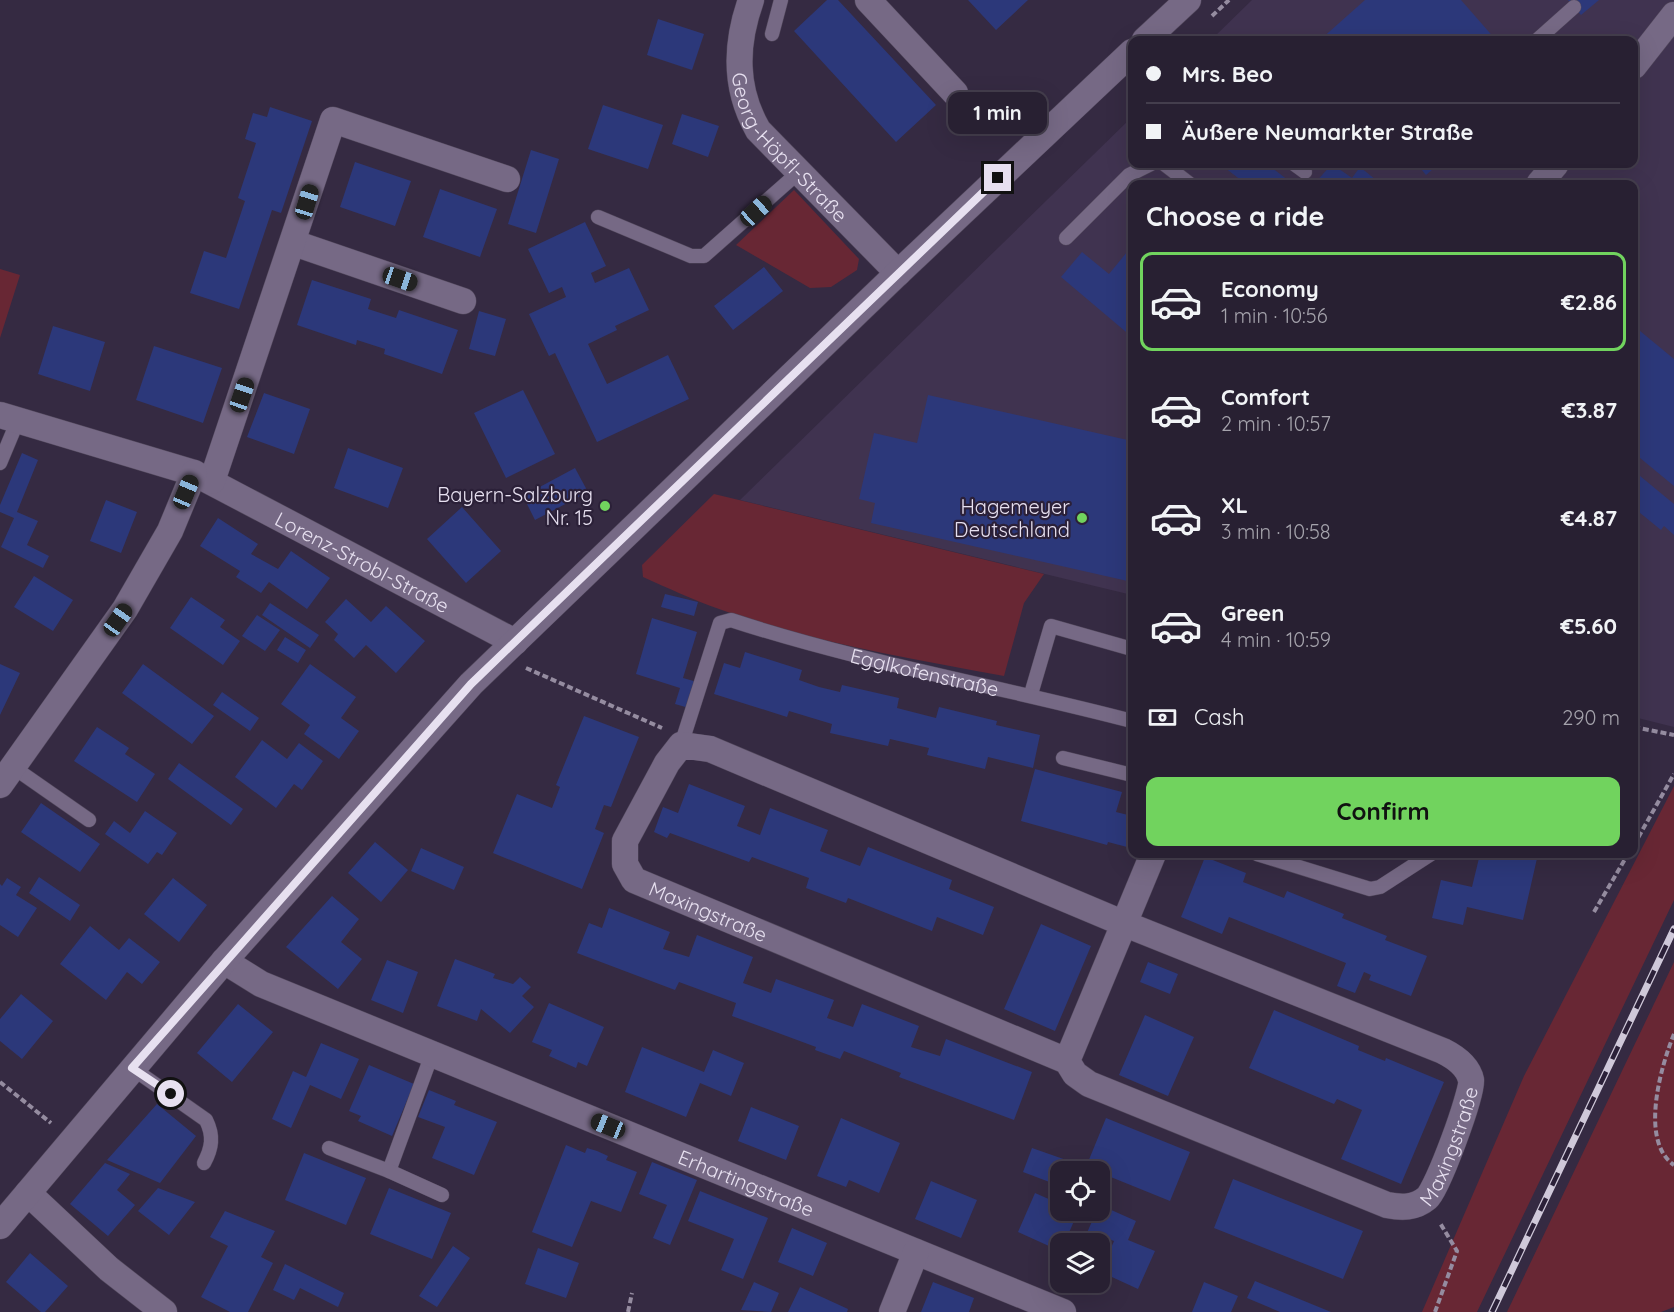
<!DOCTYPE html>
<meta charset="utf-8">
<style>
body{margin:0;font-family:Quicksand,sans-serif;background:#30283a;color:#f1f3f6;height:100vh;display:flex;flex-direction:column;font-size:22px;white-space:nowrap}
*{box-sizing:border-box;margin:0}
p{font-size:20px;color:#a5a3ac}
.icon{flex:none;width:33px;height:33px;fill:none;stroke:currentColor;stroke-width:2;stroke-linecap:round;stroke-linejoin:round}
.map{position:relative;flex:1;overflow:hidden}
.drawer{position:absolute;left:1128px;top:180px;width:510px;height:678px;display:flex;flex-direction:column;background:#282032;border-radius:12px;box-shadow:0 6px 24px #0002,0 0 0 2px #443e4d}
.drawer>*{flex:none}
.guide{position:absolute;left:1128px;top:36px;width:510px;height:132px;border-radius:12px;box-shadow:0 6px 24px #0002,0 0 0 2px #443e4d;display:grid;align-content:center;height:132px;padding:0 18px;background:#282032}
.tools{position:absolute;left:1050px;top:1161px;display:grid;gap:12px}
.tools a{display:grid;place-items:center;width:60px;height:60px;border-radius:12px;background:#282032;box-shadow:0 6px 24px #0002,0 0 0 2px #443e4d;font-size:30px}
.end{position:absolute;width:27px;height:27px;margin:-14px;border:8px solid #e7e0f0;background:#111;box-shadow:0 0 0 3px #111}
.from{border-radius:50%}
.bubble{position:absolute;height:42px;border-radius:12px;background:#282032;box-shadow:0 6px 24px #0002,0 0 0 2px #443e4d;font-size:20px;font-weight:700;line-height:42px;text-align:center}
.car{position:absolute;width:18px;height:36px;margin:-18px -9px;border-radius:8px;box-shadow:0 0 4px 2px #0007;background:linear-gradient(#222 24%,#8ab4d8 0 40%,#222 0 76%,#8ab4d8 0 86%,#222 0)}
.guide b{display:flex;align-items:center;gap:21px;height:57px;font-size:22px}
.guide b+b{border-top:2px solid #443e4d}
.guide i{width:15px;height:15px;background:#f1f3f6}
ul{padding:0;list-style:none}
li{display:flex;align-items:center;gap:18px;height:99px;margin:0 12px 9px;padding:0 6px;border:3px solid transparent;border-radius:12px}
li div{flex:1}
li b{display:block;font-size:22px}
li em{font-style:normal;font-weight:700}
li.active{border-color:#71d35e}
li>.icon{width:54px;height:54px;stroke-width:1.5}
h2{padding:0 18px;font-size:27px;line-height:72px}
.pay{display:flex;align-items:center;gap:15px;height:66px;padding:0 18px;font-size:22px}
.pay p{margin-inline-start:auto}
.cta{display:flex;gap:12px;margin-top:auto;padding:12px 18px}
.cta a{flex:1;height:69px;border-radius:12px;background:#71d35e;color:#111;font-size:24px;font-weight:700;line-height:69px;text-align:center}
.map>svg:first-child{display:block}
.built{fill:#403350}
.green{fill:#682734}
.building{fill:#2c387a}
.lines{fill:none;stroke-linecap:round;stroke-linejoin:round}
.lane-casing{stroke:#52485c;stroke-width:15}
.street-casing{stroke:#52485c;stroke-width:27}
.path{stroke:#958ca0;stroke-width:4;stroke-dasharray:6 3;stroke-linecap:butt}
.lane{stroke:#766985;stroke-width:14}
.street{stroke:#766985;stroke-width:26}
.rail-casing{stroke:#cfc8d9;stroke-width:7}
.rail{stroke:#2b2038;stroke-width:4.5;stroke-dasharray:14;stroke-linecap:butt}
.route{stroke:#e7e0f0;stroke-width:8}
.poi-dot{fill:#71d35e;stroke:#2b2038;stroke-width:2}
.labels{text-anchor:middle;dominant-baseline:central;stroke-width:4.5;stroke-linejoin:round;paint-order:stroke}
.street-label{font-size:20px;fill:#e7e0f0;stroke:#2b2038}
.poi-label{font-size:20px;fill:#e7e0f0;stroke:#2b2038;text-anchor:end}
</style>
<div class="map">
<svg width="1674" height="1312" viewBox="0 0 1674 1312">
<rect width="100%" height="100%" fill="#352a42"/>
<path class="built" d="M1252,0H1674V727L1634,717V184H1132V595L740,500L1132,117V164H1634V40H1211Z"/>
<path class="green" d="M794,190L859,259L857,270L831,287L810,288L736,245Z
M0,269L20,275L0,338Z
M714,494L1044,574L1024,603L1004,676C909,658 811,642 719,609C693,600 668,588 643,577L642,565Z
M1674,786V900L1477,1312H1422L1524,1076Z
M1674,962V1307L1661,1312H1507Z"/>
<path class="building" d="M827,0H838L936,105L896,142L794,31Z
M968,0H1028L996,30Z
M1365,0H1461L1496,40H1320Z
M1568,0H1599L1581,15Z
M658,19L704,34L692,70L647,55Z
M603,105L663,125L648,169L588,149Z
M270,107L312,121L281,213L272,210L239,309L190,293L204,251L226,258L245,201L238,198L256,143L245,139L253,113L267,117Z
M682,114L719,126L708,157L672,144Z
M531,150L559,159L536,233L508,224Z
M355,162L411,181L395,226L340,207Z
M1220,164H1267L1293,184H1246Z
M1332,164L1352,178L1360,167L1381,184H1314Z
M1417,164H1439L1426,175Z
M440,189L497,209L480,257L423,237Z
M585,222L606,266L591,273L595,283L629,268L649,310L615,326L617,330L588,344L607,384L668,355L689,399L597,442L555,353L549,356L529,314L566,297L562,287L549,293L528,249Z
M1132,246V337L1061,277L1082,252L1109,274Z
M764,267L783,291L733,330L714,306Z
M312,280L371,299L368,309L396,318L399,310L458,330L442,374L384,354L385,349L357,340L356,345L297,325Z
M479,311L506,319L495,356L469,349Z
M53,326L105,342L90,391L38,374Z
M1634,326L1674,359V486L1634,453Z
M154,346L222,368L203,423L136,400Z
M523,390L555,454L506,478L474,413Z
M264,393L310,409L294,454L247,437Z
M928,395L1132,441V469L1127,495L1132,496V582L871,523L875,503L859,499L874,433L917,443Z
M348,448L403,468L388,508L334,488Z
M22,453L38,460L17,512L38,521L27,545L49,556L43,568L1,547L14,518L0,512V505Z
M575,468L588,492L535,520L523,496Z
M1634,471L1674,504V535L1664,526L1661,530L1634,508Z
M106,500L137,512L121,553L90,541Z
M462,507L501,551L466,583L427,539Z
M218,518L258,544L251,554L278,569L291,551L330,578L307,609L269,582L261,593L236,577L240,571L200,546Z
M34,576L73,600L53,631L14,607Z
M665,594L698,602L694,616L661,607Z
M191,597L225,620L220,627L240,641L223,665L170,628Z
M346,599L371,622L386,606L425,641L396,673L366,645L354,658L334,640L338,634L325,622Z
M270,603L319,635L310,648L262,615Z
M257,615L280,630L265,651L242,636Z
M652,618L697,632L683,678L697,682L689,708L675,704L680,688L636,674Z
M285,637L306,650L298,663L277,650Z
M745,652L802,670L799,680L819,687L840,692L842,685L899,698L897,708L936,718L939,707L997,721L996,725L1040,735L1033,768L988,757L985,769L927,755L929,748L890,739L888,746L830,733L832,724L789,711L787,717L714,694L724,663L740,668Z
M0,664L20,673L0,715Z
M143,664L214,716L192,744L122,693Z
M310,664L356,697L341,718L359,731L339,759L304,734L310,725L281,704Z
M222,692L259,718L250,731L213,705Z
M584,716L639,737L611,807L604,805L595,829L604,833L582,889L493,853L517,794L552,808L560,787L556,785Z
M97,727L129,748L125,754L155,774L137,802L74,761Z
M262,740L287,759L299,743L323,761L302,790L294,784L276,808L235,777Z
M179,763L243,809L231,825L168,779Z
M1035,769L1122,792L1116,812L1132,816L1127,847L1108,842L1107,845L1021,821Z
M689,784L745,806L737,826L760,835L770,808L828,830L820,851L860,866L868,847L952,880L949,889L994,907L983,935L937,917L932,931L848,898L846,903L806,888L809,878L752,857L749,862L670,833L667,838L654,832L663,807L678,813Z
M41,803L100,844L80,872L21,832Z
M145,811L177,833L162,855L157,852L148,864L105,834L114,821L130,833Z
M375,842L408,870L381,902L348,873Z
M421,848L464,867L454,890L411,871Z
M1480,854H1538L1523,920L1467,907L1463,925L1432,918L1441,880L1472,887Z
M1205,857L1246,873L1243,882L1284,898L1287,891L1344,914L1342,918L1387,936L1385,940L1427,956L1411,996L1369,980L1371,975L1364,972L1355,993L1337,986L1346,963L1229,917L1222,934L1181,917Z
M39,877L80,905L70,921L29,893Z
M7,878L21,887L16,895L37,908L18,937L0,925V884L2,886Z
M173,878L207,905L179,942L144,914Z
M332,896L359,919L341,942L362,959L338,989L286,947Z
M609,908L670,932L663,949L689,957L697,935L753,957L743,983L771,993L776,979L834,1000L827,1018L853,1027L862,1004L919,1026L911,1047L940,1056L946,1039L1032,1072L1014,1120L899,1077L901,1073L844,1051L840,1059L815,1050L816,1047L732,1016L736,1003L679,982L675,990L577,953L589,923L602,928Z
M1041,924L1091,946L1055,1031L1004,1009Z
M90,926L119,950L129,938L160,962L142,984L127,972L106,1000L60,964Z
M455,959L495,974L493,978L513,984L520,977L531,987L522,996L534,1007L510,1033L481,1009L477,1021L437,1006Z
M387,960L418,972L403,1013L371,1000Z
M1148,962L1178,974L1170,994L1140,982Z
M21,994L53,1021L22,1059L0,1041V1019Z
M549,1003L604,1027L587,1066L578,1062L576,1068L549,1056L552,1050L532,1042Z
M238,1004L273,1032L232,1082L197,1053Z
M1274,1010L1359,1046L1358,1050L1385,1061L1386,1058L1444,1082L1401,1184L1341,1159L1362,1110L1337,1099L1334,1104L1249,1068Z
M1145,1015L1194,1037L1168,1096L1119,1075Z
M321,1043L359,1059L341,1099L310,1085L291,1128L272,1119L293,1071L306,1077Z
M642,1047L704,1072L713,1050L744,1063L731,1096L700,1083L686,1117L625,1092Z
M369,1065L414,1084L392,1136L358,1121L361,1116L349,1111Z
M429,1090L456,1101L454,1105L497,1122L474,1175L432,1158L445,1127L418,1117Z
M157,1104L196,1136L160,1183L107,1160Z
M751,1107L799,1126L786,1160L738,1141Z
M841,1118L900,1143L879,1193L849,1180L846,1187L817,1176Z
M1106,1118L1190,1152L1170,1201L1086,1167Z
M566,1145L585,1153L587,1148L597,1151L608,1156L606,1160L637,1172L621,1212L591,1201L572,1247L532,1232Z
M1032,1148L1072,1162L1069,1172H1060V1186L1023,1172Z
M304,1153L366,1178L346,1225L285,1200Z
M652,1162L697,1180L670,1245L653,1238L667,1205L639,1194Z
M105,1163L130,1174L117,1190L135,1205L108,1236L70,1204Z
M1233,1179L1363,1231L1343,1279L1214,1228Z
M931,1181L977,1200L961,1238L915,1219Z
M158,1188L195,1202L169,1235L138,1211Z
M389,1188L451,1213L432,1259L370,1234Z
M700,1191L768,1218L743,1279L721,1270L734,1239L688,1221Z
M1035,1193L1060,1204V1210L1078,1212L1064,1244H1060V1251L1018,1232Z
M1100,1205L1136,1221L1128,1240L1155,1251L1138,1289L1101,1272L1114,1241L1103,1237L1100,1244H1082L1097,1210H1100Z
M225,1211L275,1231L261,1257L273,1263L248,1312H230L201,1297L228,1246L210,1237Z
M792,1228L827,1243L813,1276L778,1262Z
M453,1246L470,1258L437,1307L419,1296Z
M538,1248L579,1263L566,1298L525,1284Z
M30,1253L68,1286L45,1312H41L6,1282Z
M285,1264L344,1293L338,1307L300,1288L294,1300L273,1290Z
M1255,1281L1292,1296L1331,1312H1280L1247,1298Z
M754,1282L779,1293L771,1312L741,1310Z
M933,1282L974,1298L969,1312H921Z
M1204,1282L1238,1296L1231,1312H1192Z
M800,1287L848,1309L847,1312H788Z"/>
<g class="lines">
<defs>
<g id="lane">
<path d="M772,34L781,0"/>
<path d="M1537,40L1574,7"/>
<path d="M1164,164L1190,184"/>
<path d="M1294,164L1305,172"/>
<path d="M598,217L691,256H704L799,172"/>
<path d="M1066,238L1129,175L1151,164"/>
<path d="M0,463L18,420"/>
<path d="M1031,694L1051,626L1132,649"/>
<path id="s1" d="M681,745L720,623L731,620C862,663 999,686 1132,721"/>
<path d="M1063,758L1132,775"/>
<path d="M13,767L89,820"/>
<path d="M1257,854L1370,889L1380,887L1431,854"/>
<path d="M132,1068L206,1120C214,1136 212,1148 204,1163"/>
<path d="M329,1148L389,1171L432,1054"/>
<path d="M389,1171L442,1195"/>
</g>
<g id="street">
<path id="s2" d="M751,0C735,45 734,88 758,130L898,273"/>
<path d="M868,0L955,93"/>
<path d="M1145,40L1188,0"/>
<path d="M1634,66L1674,15"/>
<path d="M1539,184L1556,164"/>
<path d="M294,243L463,301"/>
<path id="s3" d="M0,415L194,473L515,642"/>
<path d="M212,481L333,120L507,179"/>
<path d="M0,785L125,609L170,531L194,473"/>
<path id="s4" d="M224,961L261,984L1063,1312"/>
<path id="s5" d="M1067,1061L1075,1074L1089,1084L1387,1205C1402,1208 1415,1208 1427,1198C1437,1190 1473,1093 1471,1080C1468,1066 1455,1057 1443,1051L1125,924L710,749L681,745L667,763L625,841V864L634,880L1067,1061L1153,854"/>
<path d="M28,1193L109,1269L164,1312"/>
<path d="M0,1226L224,961L471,684L898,273L1132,52"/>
<path d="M892,1312L916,1252"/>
</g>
</defs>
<use href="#lane" class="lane-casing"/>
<use href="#street" class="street-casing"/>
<path class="path" d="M1212,16L1229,0
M526,668L662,728
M1634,727L1674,735
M1634,845L1674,774
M1594,912L1628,854
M1674,1034C1661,1066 1639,1141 1674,1165
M0,1082L51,1123
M628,1312L632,1293
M1435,1312L1457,1251L1440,1223"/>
<use href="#lane" class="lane"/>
<use href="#street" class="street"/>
<defs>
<path id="rail" d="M1492,1312L1674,929"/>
</defs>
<use href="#rail" class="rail-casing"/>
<use href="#rail" class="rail"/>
</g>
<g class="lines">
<path class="route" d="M171,1094L132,1068L471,684L998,178"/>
</g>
<g class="poi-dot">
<circle cx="605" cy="506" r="6"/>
<circle cx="1082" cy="518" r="6"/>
</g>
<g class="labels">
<g class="street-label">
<text stroke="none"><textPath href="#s2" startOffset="166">Georg-Höpfl-Straße</textPath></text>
<text stroke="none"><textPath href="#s3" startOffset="393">Lorenz-Strobl-Straße</textPath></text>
<text stroke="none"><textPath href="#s1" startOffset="340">Egglkofenstraße</textPath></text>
<text stroke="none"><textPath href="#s5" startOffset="1620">Maxingstraße</textPath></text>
<text stroke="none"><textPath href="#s5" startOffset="453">Maxingstraße</textPath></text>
<text stroke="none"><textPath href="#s4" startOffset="568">Erhartingstraße</textPath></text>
</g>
<g class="poi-label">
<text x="593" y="494">Bayern-Salzburg<tspan x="593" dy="23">Nr. 15</tspan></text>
<text x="1070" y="506">Hagemeyer<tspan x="1070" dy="23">Deutschland</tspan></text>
</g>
</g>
</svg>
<div class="tools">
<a><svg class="icon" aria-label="locate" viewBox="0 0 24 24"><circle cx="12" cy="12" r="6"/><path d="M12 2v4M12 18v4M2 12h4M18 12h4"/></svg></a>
<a><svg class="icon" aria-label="layers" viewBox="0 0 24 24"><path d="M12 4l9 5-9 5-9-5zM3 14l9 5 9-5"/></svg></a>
</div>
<i class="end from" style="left:171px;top:1094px"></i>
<i class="end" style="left:998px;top:178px"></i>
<div class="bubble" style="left:948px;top:92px;width:99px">1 min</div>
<i class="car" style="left:307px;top:202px;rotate:17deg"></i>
<i class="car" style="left:756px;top:211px;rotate:48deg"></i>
<i class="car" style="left:400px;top:279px;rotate:109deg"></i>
<i class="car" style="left:242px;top:395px;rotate:19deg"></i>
<i class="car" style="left:186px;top:492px;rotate:23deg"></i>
<i class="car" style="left:118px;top:620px;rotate:35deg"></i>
<i class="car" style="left:608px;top:1126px;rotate:292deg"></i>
<div class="guide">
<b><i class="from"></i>Mrs. Beo</b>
<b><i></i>Äußere Neumarkter Straße</b>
</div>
<section class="drawer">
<h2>Choose a ride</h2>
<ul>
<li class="active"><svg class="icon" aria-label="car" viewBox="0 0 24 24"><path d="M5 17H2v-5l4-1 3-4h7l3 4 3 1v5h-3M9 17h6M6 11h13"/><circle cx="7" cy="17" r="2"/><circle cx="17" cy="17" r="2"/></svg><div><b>Economy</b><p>1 min · 10:56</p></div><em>€2.86</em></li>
<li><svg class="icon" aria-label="car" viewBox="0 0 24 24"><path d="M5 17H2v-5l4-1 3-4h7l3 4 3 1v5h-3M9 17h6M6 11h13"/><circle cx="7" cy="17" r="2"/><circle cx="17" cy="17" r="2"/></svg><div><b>Comfort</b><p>2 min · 10:57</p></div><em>€3.87</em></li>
<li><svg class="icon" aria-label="car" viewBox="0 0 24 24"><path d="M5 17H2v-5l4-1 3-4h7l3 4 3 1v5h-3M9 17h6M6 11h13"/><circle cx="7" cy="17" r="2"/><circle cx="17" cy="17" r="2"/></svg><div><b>XL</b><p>3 min · 10:58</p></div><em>€4.87</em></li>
<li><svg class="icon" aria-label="car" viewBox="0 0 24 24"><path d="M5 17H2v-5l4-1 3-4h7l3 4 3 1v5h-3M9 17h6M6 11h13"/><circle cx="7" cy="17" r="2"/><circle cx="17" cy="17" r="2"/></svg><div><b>Green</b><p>4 min · 10:59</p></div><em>€5.60</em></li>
</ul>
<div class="pay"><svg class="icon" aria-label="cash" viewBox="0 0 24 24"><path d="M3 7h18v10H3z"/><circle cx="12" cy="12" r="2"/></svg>Cash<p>290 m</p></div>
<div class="cta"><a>Confirm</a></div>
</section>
</div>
